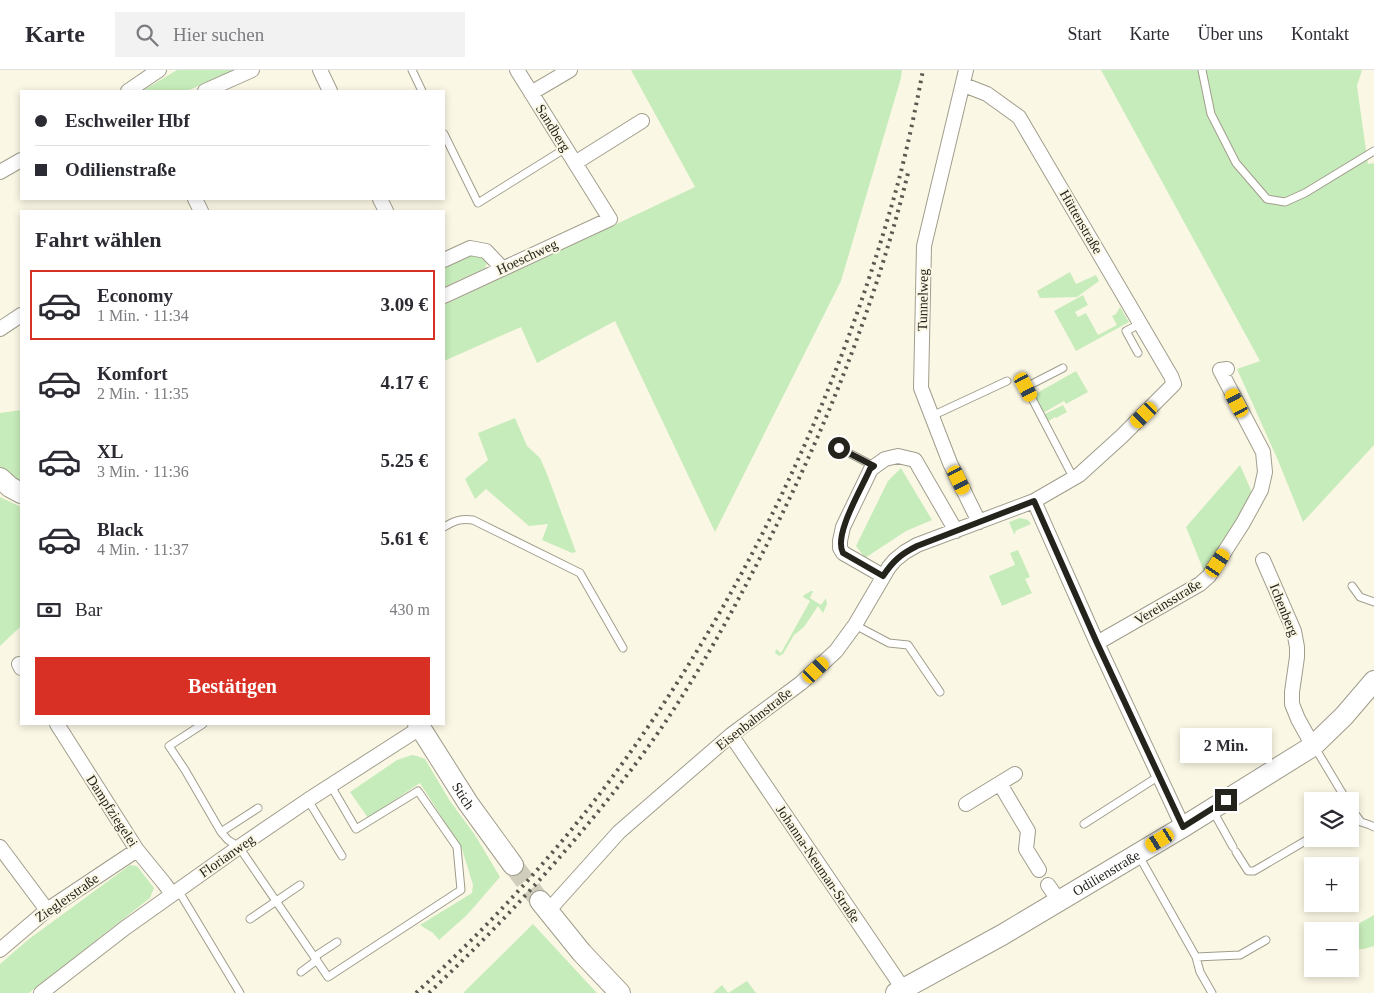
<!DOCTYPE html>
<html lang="de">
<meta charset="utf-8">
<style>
body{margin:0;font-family:Georgia,serif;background:#f2f2f3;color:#2b2b33;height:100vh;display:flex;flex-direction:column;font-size:19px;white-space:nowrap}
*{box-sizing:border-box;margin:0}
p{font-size:16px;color:#7c7c81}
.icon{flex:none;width:28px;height:28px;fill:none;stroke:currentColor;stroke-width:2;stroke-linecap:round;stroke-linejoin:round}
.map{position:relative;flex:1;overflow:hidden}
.panel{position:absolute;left:20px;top:140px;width:425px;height:515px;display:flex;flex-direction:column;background:#fff;border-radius:0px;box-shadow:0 2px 8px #0003}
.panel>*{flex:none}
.guide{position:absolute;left:20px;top:20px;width:425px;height:110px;border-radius:0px;box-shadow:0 2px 8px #0003;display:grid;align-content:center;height:110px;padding:0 15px;background:#fff}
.tools{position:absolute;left:1304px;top:722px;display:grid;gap:10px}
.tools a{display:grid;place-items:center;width:55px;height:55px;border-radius:0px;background:#fff;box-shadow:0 2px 8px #0003;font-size:25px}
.end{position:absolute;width:22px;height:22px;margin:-11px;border:6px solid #24231c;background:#fff;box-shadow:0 0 0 2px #fff}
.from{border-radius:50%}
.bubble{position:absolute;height:35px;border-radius:0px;background:#fff;box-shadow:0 2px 8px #0003;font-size:16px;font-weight:700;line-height:35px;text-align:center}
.car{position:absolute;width:15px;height:30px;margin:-15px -8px;border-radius:6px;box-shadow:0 0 4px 1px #0007;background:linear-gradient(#f5c518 24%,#345 0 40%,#f5c518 0 76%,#345 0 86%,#f5c518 0)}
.guide b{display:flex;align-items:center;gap:18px;height:48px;font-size:19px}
.guide b+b{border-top:1px solid #e1e1e2}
.guide i{width:12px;height:12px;background:#2b2b33}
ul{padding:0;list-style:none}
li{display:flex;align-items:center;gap:15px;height:70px;margin:0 10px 8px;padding:0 5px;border:2px solid transparent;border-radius:0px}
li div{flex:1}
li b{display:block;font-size:19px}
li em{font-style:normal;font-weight:700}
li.current{border-color:#d93025}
li>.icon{width:45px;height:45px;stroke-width:1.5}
h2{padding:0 15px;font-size:22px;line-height:60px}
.pay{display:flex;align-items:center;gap:12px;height:55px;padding:0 15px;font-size:19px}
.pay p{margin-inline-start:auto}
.primary-button{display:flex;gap:10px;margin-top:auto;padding:10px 15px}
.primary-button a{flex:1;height:58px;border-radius:0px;background:#d93025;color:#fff;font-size:20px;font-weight:700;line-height:58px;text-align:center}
header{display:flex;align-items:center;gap:30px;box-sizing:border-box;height:70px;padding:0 25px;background:#fff;border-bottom:1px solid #e1e1e2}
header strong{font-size:24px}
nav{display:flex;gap:28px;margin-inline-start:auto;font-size:18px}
.search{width:350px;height:45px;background:#f2f2f3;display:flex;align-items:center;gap:12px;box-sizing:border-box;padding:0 18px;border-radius:0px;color:#7c7c81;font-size:19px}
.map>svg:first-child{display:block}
.green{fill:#c7ecbb}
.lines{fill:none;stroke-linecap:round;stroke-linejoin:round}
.secondary-tunnel{stroke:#d0cdbd;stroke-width:20;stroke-dasharray:20 10;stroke-linecap:butt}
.lane-casing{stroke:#a19d8c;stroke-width:9}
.street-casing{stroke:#a19d8c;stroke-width:16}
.secondary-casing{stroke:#a19d8c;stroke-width:22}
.lane{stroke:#fff;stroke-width:7}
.street{stroke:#fff;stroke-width:14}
.secondary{stroke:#fff;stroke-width:20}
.rail{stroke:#5b594f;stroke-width:4;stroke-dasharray:2.5 5;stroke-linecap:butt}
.route{stroke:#24231c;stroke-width:6}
.labels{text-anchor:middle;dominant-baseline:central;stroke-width:4;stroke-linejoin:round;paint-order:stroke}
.street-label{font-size:14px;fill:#24231c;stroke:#fbf7e5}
</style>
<header>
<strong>Karte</strong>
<div class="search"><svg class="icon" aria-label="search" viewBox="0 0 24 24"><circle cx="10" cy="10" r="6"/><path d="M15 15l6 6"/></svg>Hier suchen</div>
<nav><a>Start</a><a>Karte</a><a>Über uns</a><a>Kontakt</a></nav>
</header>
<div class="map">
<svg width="1374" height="923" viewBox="0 0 1374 923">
<rect width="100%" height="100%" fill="#fbf7e5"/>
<path class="green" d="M177,0H234L187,21H142Z
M631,0H902L901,8L841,211L715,462L615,251L537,293L521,257L444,291V235L695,117Z
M1101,0H1362L1357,16L1368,94L1374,93V375L1303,452L1277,388L1237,299L1260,291Z
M479,184L485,188L487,192L485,198L444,217V195L466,185Z
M1070,202L1076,214L1096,205L1099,211L1077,227L1040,228L1037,221Z
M1083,225L1088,235L1075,242L1078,247L1086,243L1098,265L1117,255L1112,246L1116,244L1120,237L1129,252L1076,281L1054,241Z
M1076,301L1088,322L1066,334L1064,331L1043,343L1035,327L1037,323Z
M1063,335L1067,342L1056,348L1055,347L1047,352L1043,345Z
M21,340V412L12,409L0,398V343Z
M515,348L527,376L540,388L547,404L576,482L572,483L542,470L548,454L529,456L486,419L475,429L465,409L488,390L478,363Z
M1240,395L1251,420L1250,427L1205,504L1186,457Z
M901,398L932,450L906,461L865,488L856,476L888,411Z
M0,427L21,437V556L0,576Z
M1020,448L1028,450L1031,454L1015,461L1016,463L1014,464L1009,452Z
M1018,480L1030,507L1025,509L1032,523L1002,536L989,506L1015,495L1010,483Z
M811,521H813L810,528L821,535L826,528L827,534L823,543L818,536L804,557L794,565L783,584L779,586L775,583L776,579L781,583L810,531L803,527L804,525Z
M412,685L417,686L425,689L450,731L475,765L500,807L467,845L439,870L433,863L420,855L472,823L473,815L462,779L420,713L368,748L350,722L397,690Z
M130,795L137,796L154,818L150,828L29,923H0V894L29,869Z
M1374,845V876C1359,881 1350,883 1350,863L1356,855Z
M533,854L597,923H463Z
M747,911L756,923H713L722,915L728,923Z"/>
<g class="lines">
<path class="secondary-tunnel" d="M513,795L540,831"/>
<defs>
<path id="lane" d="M412,0L422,21
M1202,0L1211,44L1236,93L1267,129L1285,132L1305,123L1374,81
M444,64L478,133L566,78
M1138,283L1126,261L1140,254
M1063,298L1026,317L1074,409
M932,346L1007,311
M839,378L874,396
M444,457C454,451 461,448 473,450L580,503L623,578
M1352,516L1360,527L1374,532
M855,555L889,573L908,575L940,622
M203,654L169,676L185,700L221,762L228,770L239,777L328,907L461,820L457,777L418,721L356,759L331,716
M1314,676L1347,731
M308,730L342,786
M1350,737L1361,752L1370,755L1374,757
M1213,741L1233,777
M1084,754L1159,706
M221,762L258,738
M1236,782L1248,801H1254L1312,767
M1139,786L1196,887L1200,902L1212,923
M178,820L240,923
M250,849L300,815
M314,887L337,872
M1196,887L1240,885L1266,870
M301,902L317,890"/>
<path id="street" d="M320,0L330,21
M966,0L924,176L921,318L950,393L979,452
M128,21L159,0
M205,21L252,0
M531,23L570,0
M575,93L642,51
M0,102L21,90
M195,129L201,141
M380,129L386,141
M444,190L470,178L486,181L503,199
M444,226L610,149L517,0
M0,259L21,245
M1034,431L1097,573L1183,757
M1263,490L1294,561L1297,577V587L1292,622V634L1298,649L1313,676
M883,506L843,483L840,478V471L843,457L871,399L885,389L898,386L915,390L956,461
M1097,573L1200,514L1209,506L1243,453L1261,420L1265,402L1263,382L1220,300L1227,299
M19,594L21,598
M57,654L137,780L164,813L172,824
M731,665L906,923
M1000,714L1028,761L1026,779L1039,800
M966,734L1015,704
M0,777L47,840
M1048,815L1059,831
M548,841L619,762L731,665L801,613L836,581L855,555L889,497L895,490L905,482L917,475L1034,431L1079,405L1122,366L1174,314L1171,306L1019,47L987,24L964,15
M0,880L47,840L137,780
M41,923L125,858L239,777L308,730L420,658"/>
<g id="secondary">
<path d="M0,408L10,417L21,423"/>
<path id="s1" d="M418,654L468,733L513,795"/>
<path d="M540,831L582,883L620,923"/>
<path id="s2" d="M896,923L1002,865L1183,757L1313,676L1344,646L1374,611"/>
</g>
</defs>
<use href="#lane" class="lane-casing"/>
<use href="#street" class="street-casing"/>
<use href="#secondary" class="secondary-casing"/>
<use href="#lane" class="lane"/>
<use href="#street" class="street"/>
<use href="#secondary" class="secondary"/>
<path class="rail" d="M416,923C485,860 549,791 605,717C734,545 830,347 890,141C904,95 914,47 923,0
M429,923C507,849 579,770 643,684C688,622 725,556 760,488C824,364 876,234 909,99"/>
</g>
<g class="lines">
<path class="route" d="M839,378L874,396L870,399C862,418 833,465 843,483L883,506C893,491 901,484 917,476L1034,431L1097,573L1183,757L1226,730"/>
</g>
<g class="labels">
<g class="street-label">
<text transform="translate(553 58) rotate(58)">Sandberg</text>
<text transform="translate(1081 152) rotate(60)">Hüttenstraße</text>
<text transform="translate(527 187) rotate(-25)">Hoeschweg</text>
<text transform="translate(923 230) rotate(-89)">Tunnelweg</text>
<text transform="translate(1168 532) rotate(-31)">Vereinsstraße</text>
<text transform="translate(1284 540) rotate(68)">Ichenberg</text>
<text transform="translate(754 649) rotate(-38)">Eisenbahnstraße</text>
<text stroke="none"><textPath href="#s1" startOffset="85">Stich</textPath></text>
<text transform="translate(112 741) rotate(57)">Dampfziegelei</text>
<text transform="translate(227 786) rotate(-35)">Florianweg</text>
<text transform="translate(818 794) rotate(56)">Johanna-Neuman-Straße</text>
<text stroke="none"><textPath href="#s2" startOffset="242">Odilienstraße</textPath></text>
<text transform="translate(67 828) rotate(-35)">Zieglerstraße</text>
</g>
</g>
</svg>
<div class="tools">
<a><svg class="icon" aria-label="layers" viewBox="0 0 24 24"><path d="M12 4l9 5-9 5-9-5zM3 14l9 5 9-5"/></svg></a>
<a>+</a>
<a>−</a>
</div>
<i class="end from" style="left:839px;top:378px"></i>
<i class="end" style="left:1226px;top:730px"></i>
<div class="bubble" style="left:1180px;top:658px;width:92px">2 Min.</div>
<i class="car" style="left:1026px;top:317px;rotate:152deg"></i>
<i class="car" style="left:1237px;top:333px;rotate:332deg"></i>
<i class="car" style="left:1144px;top:345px;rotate:226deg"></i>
<i class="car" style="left:959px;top:410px;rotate:154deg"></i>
<i class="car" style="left:1218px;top:493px;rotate:33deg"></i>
<i class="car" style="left:816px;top:600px;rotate:46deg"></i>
<i class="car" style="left:1160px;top:770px;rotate:239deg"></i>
<div class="guide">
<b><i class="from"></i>Eschweiler Hbf</b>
<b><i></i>Odilienstraße</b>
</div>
<section class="panel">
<h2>Fahrt wählen</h2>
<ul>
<li class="current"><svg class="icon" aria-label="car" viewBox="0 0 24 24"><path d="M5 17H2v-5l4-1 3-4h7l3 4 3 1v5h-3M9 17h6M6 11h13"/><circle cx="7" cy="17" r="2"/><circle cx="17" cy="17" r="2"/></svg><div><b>Economy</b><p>1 Min. · 11:34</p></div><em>3.09 €</em></li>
<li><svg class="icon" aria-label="car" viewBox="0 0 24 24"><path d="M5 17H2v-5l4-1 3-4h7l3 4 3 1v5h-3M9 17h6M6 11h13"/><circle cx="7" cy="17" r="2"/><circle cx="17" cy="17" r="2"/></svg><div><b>Komfort</b><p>2 Min. · 11:35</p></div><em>4.17 €</em></li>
<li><svg class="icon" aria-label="car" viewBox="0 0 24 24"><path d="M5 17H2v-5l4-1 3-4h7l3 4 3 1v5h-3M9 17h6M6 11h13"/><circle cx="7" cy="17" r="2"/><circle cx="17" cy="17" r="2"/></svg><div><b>XL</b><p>3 Min. · 11:36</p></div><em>5.25 €</em></li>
<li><svg class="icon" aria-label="car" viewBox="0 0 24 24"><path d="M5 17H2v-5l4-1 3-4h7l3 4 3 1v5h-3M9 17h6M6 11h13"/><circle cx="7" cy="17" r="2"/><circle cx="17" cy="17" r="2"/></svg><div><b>Black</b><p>4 Min. · 11:37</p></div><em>5.61 €</em></li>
</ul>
<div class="pay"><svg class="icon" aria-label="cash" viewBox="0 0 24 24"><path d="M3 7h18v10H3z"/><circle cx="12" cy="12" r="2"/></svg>Bar<p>430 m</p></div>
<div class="primary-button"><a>Bestätigen</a></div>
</section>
</div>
